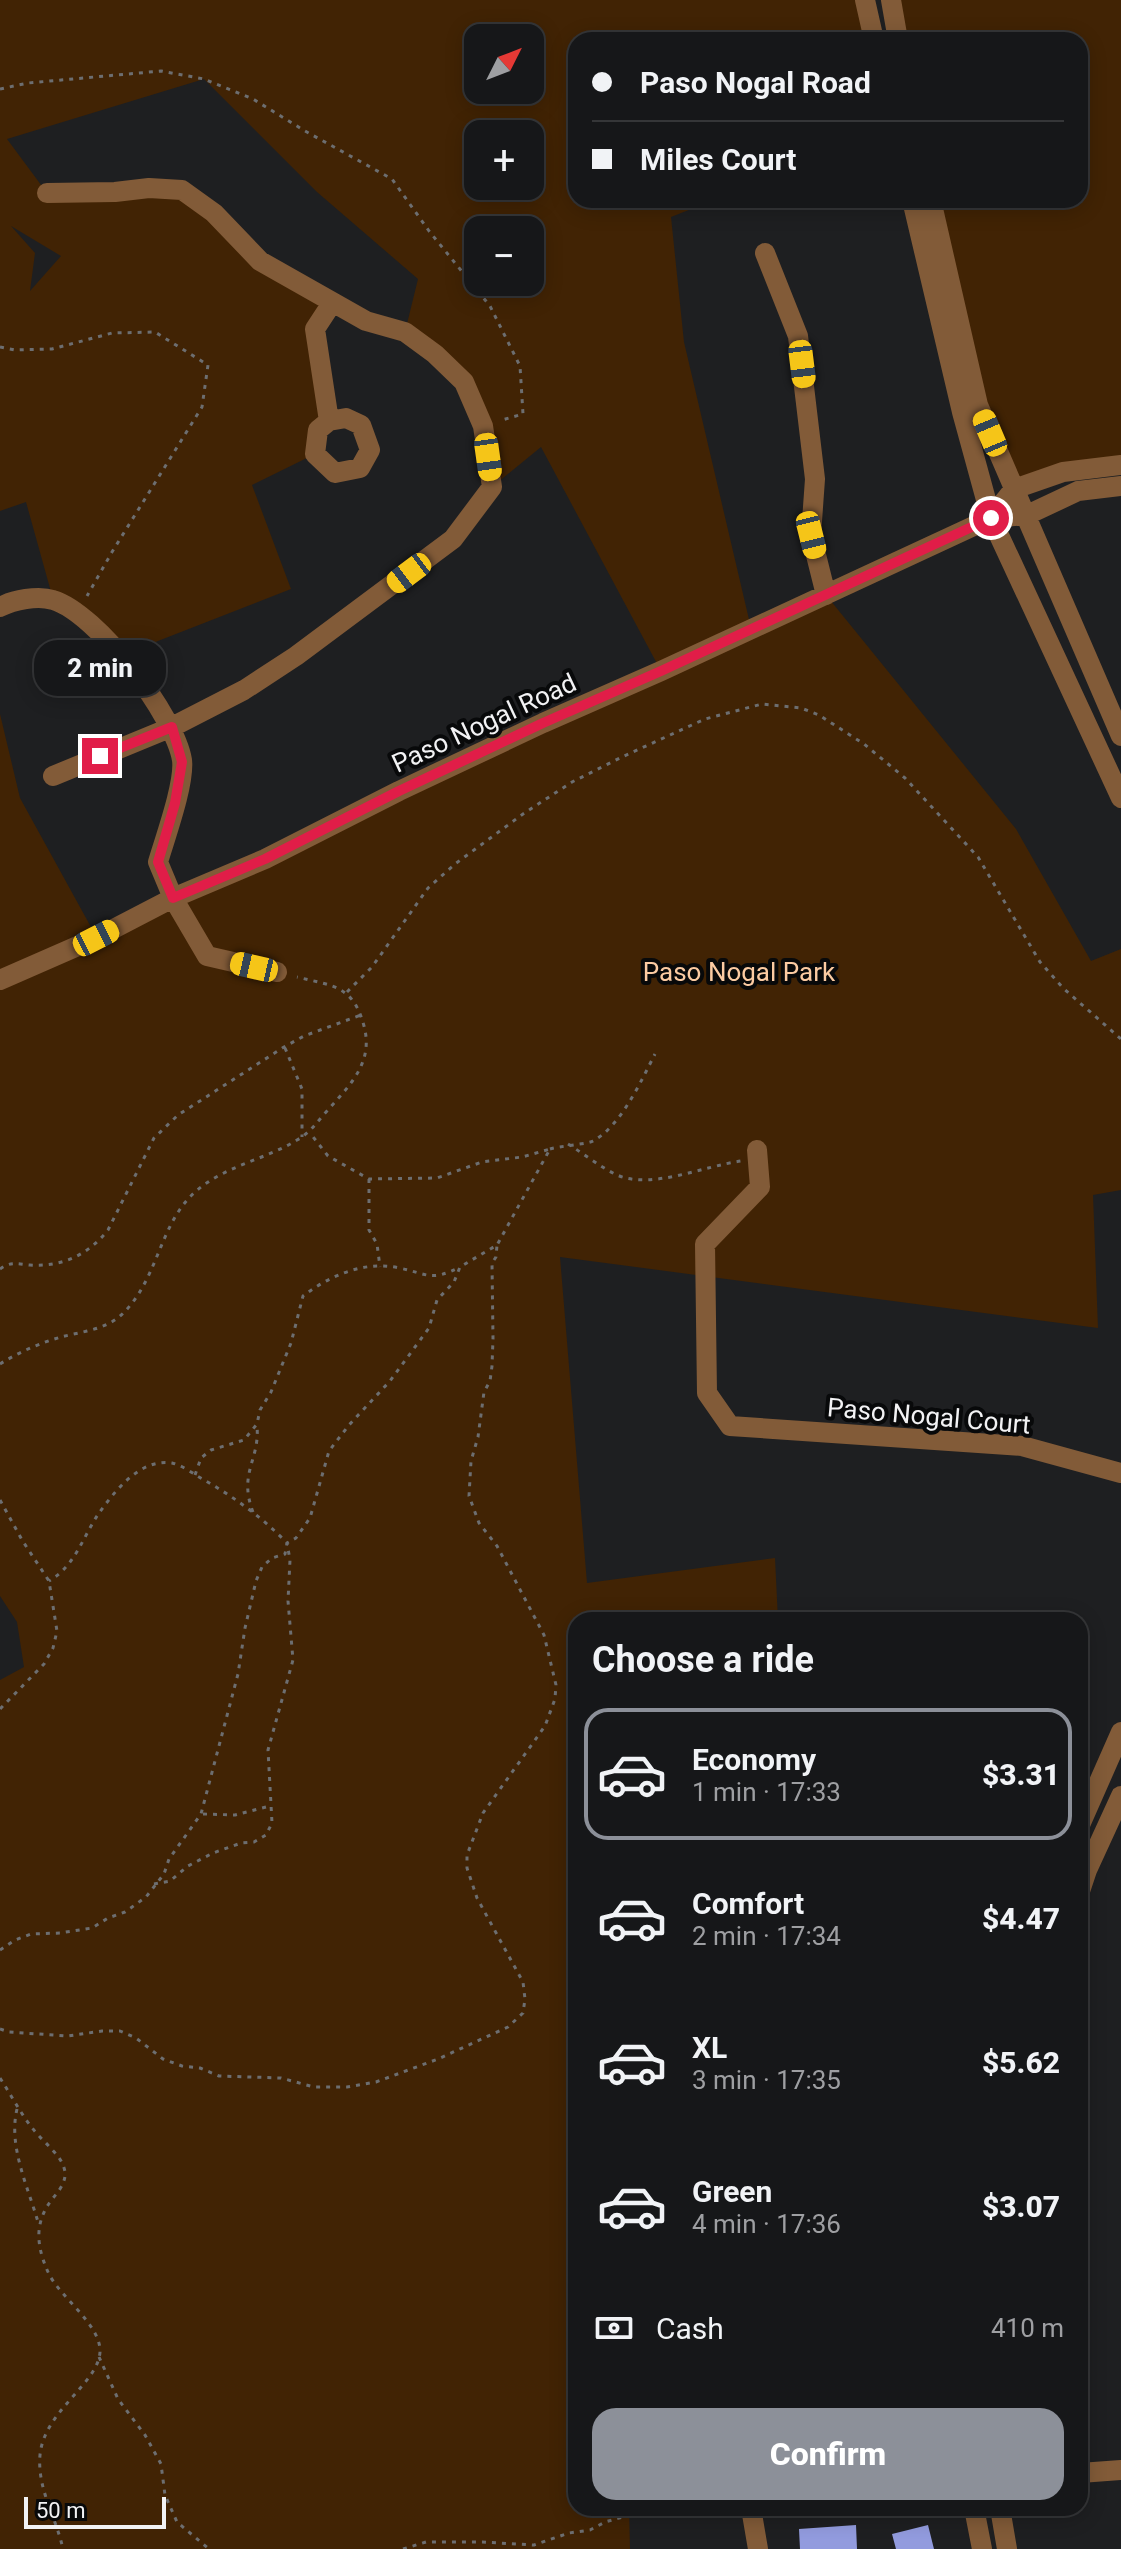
<!DOCTYPE html>
<meta charset="utf-8">
<style>
body{margin:0;font-family:Roboto,sans-serif;background:#232426;color:#f1f3f6;height:100vh;display:flex;flex-direction:column;font-size:30px;white-space:nowrap}
*{box-sizing:border-box;margin:0}
p{font-size:26px;color:#9e9fa2}
.icon{flex:none;width:44px;height:44px;fill:none;stroke:currentColor;stroke-width:2;stroke-linecap:round;stroke-linejoin:round}
.map{position:relative;flex:1;overflow:hidden}
.side{position:absolute;left:568px;top:1612px;width:520px;height:904px;display:flex;flex-direction:column;background:#161719;border-radius:24px;box-shadow:0 4px 20px #0003,0 0 0 2px #353638}
.side>*{flex:none}
.guide{position:absolute;left:568px;top:32px;width:520px;height:176px;border-radius:24px;box-shadow:0 4px 20px #0003,0 0 0 2px #353638;display:grid;align-content:center;height:176px;padding:0 24px;background:#161719}
.needle{width:52px;rotate:48deg}
.controls{position:absolute;left:464px;top:24px;display:grid;gap:16px}
.controls a{display:grid;place-items:center;width:80px;height:80px;border-radius:16px;background:#161719;box-shadow:0 4px 20px #0003,0 0 0 2px #353638;font-size:40px}
.scale{position:absolute;left:24px;bottom:20px;width:142px;box-sizing:border-box;padding-left:8px;border:4px solid #f2f2f4;border-top:0;font-size:22px;line-height:28px;white-space:nowrap;color:#f2f2f4;-webkit-text-stroke:6px #08090a;paint-order:stroke}
.end{position:absolute;width:36px;height:36px;margin:-18px;border:10px solid #e11d48;background:#fff;box-shadow:0 0 0 4px #fff}
.from{border-radius:50%}
.bubble{position:absolute;height:56px;border-radius:24px;background:#161719;box-shadow:0 4px 20px #0003,0 0 0 2px #353638;font-size:26px;font-weight:800;line-height:56px;text-align:center}
.car{position:absolute;width:24px;height:48px;margin:-24px -12px;border-radius:10px;box-shadow:0 0 6px 2px #0007;background:linear-gradient(#f5c518 24%,#345 0 40%,#f5c518 0 76%,#345 0 86%,#f5c518 0)}
.guide b{display:flex;align-items:center;gap:28px;height:76px;font-size:30px}
.guide b+b{border-top:2px solid #353638}
.guide i{width:20px;height:20px;background:#f1f3f6}
ul{padding:0;list-style:none}
li{display:flex;align-items:center;gap:24px;height:132px;margin:0 16px 12px;padding:0 8px;border:4px solid transparent;border-radius:24px}
li div{flex:1}
li b{display:block;font-size:30px}
li em{font-style:normal;font-weight:800}
li.active{border-color:#8c9099}
li>.icon{width:72px;height:72px;stroke-width:1.5}
h2{padding:0 24px;font-size:36px;line-height:96px}
.pay{display:flex;align-items:center;gap:20px;height:88px;padding:0 24px;font-size:30px}
.pay p{margin-inline-start:auto}
.action{display:flex;gap:16px;margin-top:auto;padding:16px 24px}
.action a{flex:1;height:92px;border-radius:24px;background:#8c9099;color:#fff;font-size:32px;font-weight:800;line-height:92px;text-align:center}
.map>svg:first-child{display:block}
.green{fill:#412304;fill-rule:evenodd}
.building{fill:#929bde}
.lines{fill:none;stroke-linecap:round;stroke-linejoin:round}
.path{stroke:#6d6e70;stroke-width:3;stroke-dasharray:4 6;stroke-linecap:butt}
.minor{stroke:#825b38;stroke-width:20}
.route{stroke:#e11d48;stroke-width:10}
.labels{text-anchor:middle;dominant-baseline:central;stroke-width:8;stroke-linejoin:round;paint-order:stroke}
.street-label{font-size:26px;fill:#f2f2f4;stroke:#08090a}
.park-label{font-size:26px;fill:#fccba2;stroke:#08090a}
</style>
<div class="map">
<svg width="1121" height="2549" viewBox="0 0 1121 2549">
<rect width="100%" height="100%" fill="#1e1f21"/>
<path class="green" d="M0,0H865L874,40H576V200H714L671,217L684,342L751,628L826,595L1016,829L1091,961L1121,949V1190L1093,1195L1098,1328L560,1257L587,1583L775,1558L778,1620H576V2508H629L630,2549H0V1680L24,1667L17,1622L0,1596V714L20,798L97,938L661,671L541,447L492,487L464,382L405,332L418,279L317,192L204,79L7,139L47,193L182,190L260,261L332,303L315,329L325,399L315,454L252,485L291,589L122,655L53,599L26,502L0,511ZM478,38H530V90H478ZM478,134H530V186H478ZM11,226L61,256L30,291L35,253ZM478,230H530V282H478Z
M891,0H1121V465L1014,489L978,405L931,200H1080V40H898Z"/>
<path class="building" d="M856,2525L857,2549H800L799,2529Z
M928,2525L934,2549H896L892,2534Z"/>
<g class="lines">
<path class="path" d="M0,89L28,83L161,71L204,79L253,99L305,131L392,179L429,231L490,306L520,366L523,414L502,420
M0,347L15,350L52,349L112,333L155,332L208,365L202,407L112,552L87,596
M347,992L372,967L428,888L455,864L523,814L572,782L622,757L705,719L762,704L801,708L819,715L864,744L905,778L978,857L1040,962L1063,988L1121,1039
M285,1048L302,1089V1137
M568,1144C584,1154 600,1167 617,1175C651,1190 704,1166 741,1161
M550,1149C560,1146 588,1144 593,1141C621,1126 641,1081 655,1054
M369,1179V1230L377,1244L380,1267
M0,1269C11,1261 17,1264 30,1265C62,1267 88,1255 108,1230L154,1138L178,1115L284,1047L304,1036L361,1015
M0,1364C19,1352 40,1343 61,1337C80,1332 103,1330 119,1317C158,1283 158,1226 194,1193C223,1166 265,1160 297,1140C310,1133 317,1122 327,1111C349,1086 374,1063 364,1026C353,985 333,986 297,977
M195,1475L201,1458L211,1450L244,1440L257,1424L260,1410L271,1392L291,1343L303,1296C329,1276 365,1260 399,1268C429,1274 430,1282 460,1267
M0,1500L22,1540L49,1581L57,1631L53,1648L44,1664L0,1709
M253,1512C238,1473 260,1460 257,1426
M203,1814L235,1815L270,1806
M154,1884L170,1881L188,1866L213,1853L241,1843L254,1842L266,1835L272,1823L268,1750L293,1660L288,1601L290,1560L287,1543L296,1538L310,1518L329,1451L349,1425L390,1381L429,1328L437,1300L454,1282L460,1267L497,1245L550,1149L522,1157L482,1162L437,1178L369,1179L328,1156L310,1133
M0,1950L15,1940L31,1934L60,1933L92,1928L108,1918L125,1912L146,1897L164,1874L169,1859L201,1814L238,1674L245,1628L256,1581L262,1567L272,1558L285,1554L287,1543C261,1516 231,1495 199,1477C191,1472 181,1465 172,1463C140,1458 115,1491 99,1513C82,1538 76,1565 49,1581
M0,2029L9,2032L68,2036L102,2031H120L136,2038L163,2059L182,2066L200,2068L219,2076L281,2078L314,2087H347L376,2082L438,2059L508,2027L523,2013L525,1999L523,1982L477,1898L467,1868V1855L483,1813L545,1726L555,1699L556,1685L544,1635L497,1546L479,1523L469,1496L471,1461L478,1437L484,1392L490,1381L492,1366L493,1339L492,1263L496,1257L497,1245
M0,2078C15,2101 25,2123 45,2142C53,2151 63,2159 65,2172C66,2182 59,2191 53,2198C34,2222 36,2245 48,2272C59,2297 101,2324 100,2352C98,2384 44,2411 40,2455C37,2489 56,2517 63,2549
M17,2109C8,2146 28,2187 38,2222
M99,2357L118,2399L145,2435L161,2464L165,2495L177,2522L209,2549
M403,2549L426,2542H482L534,2545L569,2533L590,2530L605,2522L627,2516L640,2508"/>
<path class="minor" d="M865,0L874,40
M891,0L898,40
M47,193L115,192L149,188L182,190L214,213L260,261L366,321L405,332L435,354L464,382L483,426L492,487L453,539L296,656L244,690L172,727L53,776
M912,200L962,412L991,518L1121,798
M931,200L978,405L1121,736
M765,253L798,336L815,479L811,535L826,595
M346,418L361,425L370,450L360,468L335,473L315,454L318,430L329,421Z
M329,421L315,329L332,303
M1121,465L1063,472L1014,489L991,518L1027,515L1078,491L1121,486
M0,607C13,600 38,595 53,600C97,613 175,716 182,760C185,783 165,838 158,862L173,898L207,956L277,972
M0,980L96,938L173,898L265,859L399,791L543,723L661,671L991,518
M757,1150L760,1187L705,1244L707,1393L730,1426L1022,1446L1121,1473
M1080,1825L1121,1732
M1080,1891L1087,1870L1121,1796
M1080,2473L1121,2470
M751,2508L758,2549
M974,2508L982,2549
M1000,2508L1007,2549"/>
</g>
<g class="lines">
<path class="route" d="M100,756L172,727L182,762L175,803L158,862L173,898L265,859L399,791L543,723L661,671L991,518"/>
</g>
<g class="labels">
<g class="street-label">
<text transform="translate(484 723) rotate(-25)">Paso Nogal Road</text>
<text transform="translate(929 1416) rotate(5)">Paso Nogal Court</text>
</g>
<g class="park-label">
<text x="739" y="972">Paso Nogal Park</text>
</g>
</g>
</svg>
<div class="controls">
<a><svg class="needle" viewBox="-14 -14 28 28"><path d="M0-13l5 13h-10z" fill="#e53935"/><path d="M0 13l5-13h-10z" fill="#9e9fa2"/></svg></a>
<a>+</a>
<a>−</a>
</div>
<div class="scale">50 m</div>
<i class="end from" style="left:991px;top:518px"></i>
<i class="end" style="left:100px;top:756px"></i>
<div class="bubble" style="left:34px;top:640px;width:132px">2 min</div>
<i class="car" style="left:802px;top:364px;rotate:173deg"></i>
<i class="car" style="left:990px;top:433px;rotate:337deg"></i>
<i class="car" style="left:488px;top:457px;rotate:172deg"></i>
<i class="car" style="left:811px;top:535px;rotate:166deg"></i>
<i class="car" style="left:409px;top:573px;rotate:233deg"></i>
<i class="car" style="left:96px;top:938px;rotate:63deg"></i>
<i class="car" style="left:254px;top:967px;rotate:283deg"></i>
<div class="guide">
<b><i class="from"></i>Paso Nogal Road</b>
<b><i></i>Miles Court</b>
</div>
<section class="side">
<h2>Choose a ride</h2>
<ul>
<li class="active"><svg class="icon" aria-label="car" viewBox="0 0 24 24"><path d="M5 17H2v-5l4-1 3-4h7l3 4 3 1v5h-3M9 17h6M6 11h13"/><circle cx="7" cy="17" r="2"/><circle cx="17" cy="17" r="2"/></svg><div><b>Economy</b><p>1 min · 17:33</p></div><em>$3.31</em></li>
<li><svg class="icon" aria-label="car" viewBox="0 0 24 24"><path d="M5 17H2v-5l4-1 3-4h7l3 4 3 1v5h-3M9 17h6M6 11h13"/><circle cx="7" cy="17" r="2"/><circle cx="17" cy="17" r="2"/></svg><div><b>Comfort</b><p>2 min · 17:34</p></div><em>$4.47</em></li>
<li><svg class="icon" aria-label="car" viewBox="0 0 24 24"><path d="M5 17H2v-5l4-1 3-4h7l3 4 3 1v5h-3M9 17h6M6 11h13"/><circle cx="7" cy="17" r="2"/><circle cx="17" cy="17" r="2"/></svg><div><b>XL</b><p>3 min · 17:35</p></div><em>$5.62</em></li>
<li><svg class="icon" aria-label="car" viewBox="0 0 24 24"><path d="M5 17H2v-5l4-1 3-4h7l3 4 3 1v5h-3M9 17h6M6 11h13"/><circle cx="7" cy="17" r="2"/><circle cx="17" cy="17" r="2"/></svg><div><b>Green</b><p>4 min · 17:36</p></div><em>$3.07</em></li>
</ul>
<div class="pay"><svg class="icon" aria-label="cash" viewBox="0 0 24 24"><path d="M3 7h18v10H3z"/><circle cx="12" cy="12" r="2"/></svg>Cash<p>410 m</p></div>
<div class="action"><a>Confirm</a></div>
</section>
</div>
